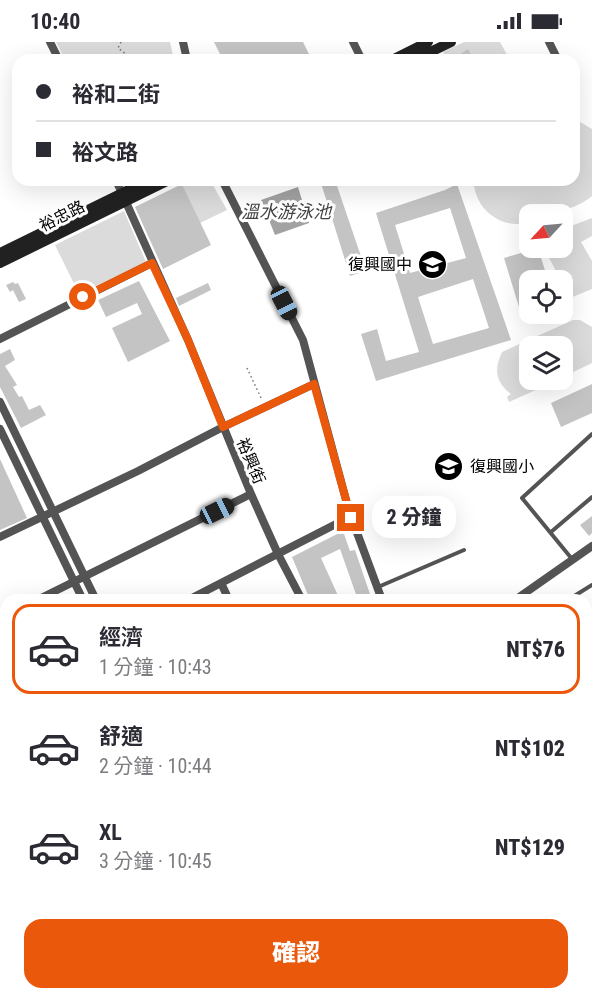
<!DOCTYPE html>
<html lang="zh-TW">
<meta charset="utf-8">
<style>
body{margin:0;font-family:"Roboto Condensed","Noto Sans TC",sans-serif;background:#f7f7f7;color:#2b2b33;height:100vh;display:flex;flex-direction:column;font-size:22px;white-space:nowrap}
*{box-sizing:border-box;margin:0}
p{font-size:20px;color:#7c7c81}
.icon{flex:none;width:33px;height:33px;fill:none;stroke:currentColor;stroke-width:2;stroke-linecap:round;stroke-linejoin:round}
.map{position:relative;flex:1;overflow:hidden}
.side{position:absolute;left:0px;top:552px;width:592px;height:406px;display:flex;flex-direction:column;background:#fff;border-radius:18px 18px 0 0;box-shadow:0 6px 24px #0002}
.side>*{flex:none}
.hud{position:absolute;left:12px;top:12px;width:568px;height:132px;border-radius:18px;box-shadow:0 6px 24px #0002;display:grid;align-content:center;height:132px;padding:0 24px;background:#fff}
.needle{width:39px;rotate:244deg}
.controls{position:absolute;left:519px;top:162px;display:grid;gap:12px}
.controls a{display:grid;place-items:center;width:54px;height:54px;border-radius:12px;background:#fff;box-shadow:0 6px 24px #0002;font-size:30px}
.end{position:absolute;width:27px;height:27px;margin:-14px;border:8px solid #ea580c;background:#fff;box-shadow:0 0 0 3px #fff}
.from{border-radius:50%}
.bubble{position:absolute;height:42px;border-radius:18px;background:#fff;box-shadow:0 6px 24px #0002;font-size:20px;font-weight:800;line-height:42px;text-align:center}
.car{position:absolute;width:18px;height:36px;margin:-18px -9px;border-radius:8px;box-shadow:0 0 4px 2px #0007;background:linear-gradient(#222 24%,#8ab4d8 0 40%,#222 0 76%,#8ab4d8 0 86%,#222 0)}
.hud b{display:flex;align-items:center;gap:21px;height:57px;font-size:22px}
.hud b+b{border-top:2px solid #e1e1e2}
.hud i{width:15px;height:15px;background:#2b2b33}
ul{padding:10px 0 0;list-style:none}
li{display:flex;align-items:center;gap:18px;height:90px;margin:0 12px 9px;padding:0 12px;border:3px solid transparent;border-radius:18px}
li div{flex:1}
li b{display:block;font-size:22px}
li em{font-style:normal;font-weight:800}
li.on{border-color:#ea580c}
li>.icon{width:54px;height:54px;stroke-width:1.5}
.primary-button{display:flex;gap:12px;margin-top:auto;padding:12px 24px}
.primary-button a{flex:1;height:69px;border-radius:18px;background:#ea580c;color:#fff;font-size:24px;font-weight:800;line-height:69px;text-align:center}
.status{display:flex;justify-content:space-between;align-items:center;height:42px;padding:0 30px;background:#fff;direction:ltr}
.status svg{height:16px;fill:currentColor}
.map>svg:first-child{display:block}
.green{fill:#dbdbdb}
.water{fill:#a2a2a2}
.building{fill:#c4c4c4;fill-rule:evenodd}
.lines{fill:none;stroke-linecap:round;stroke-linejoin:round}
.path{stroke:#767676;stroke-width:1.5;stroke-dasharray:1.5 3;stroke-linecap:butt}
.lane{stroke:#545454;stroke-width:4}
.street{stroke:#545454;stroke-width:8}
.secondary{stroke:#212121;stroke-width:10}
.route{stroke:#ea580c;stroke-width:8}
.labels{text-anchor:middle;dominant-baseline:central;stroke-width:6;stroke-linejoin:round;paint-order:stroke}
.street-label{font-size:16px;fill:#000;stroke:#fff}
.poi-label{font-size:16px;fill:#000;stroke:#fff;text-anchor:end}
.water-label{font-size:18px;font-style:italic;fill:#434343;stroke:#fff}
</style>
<div class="status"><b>10:40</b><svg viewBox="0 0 49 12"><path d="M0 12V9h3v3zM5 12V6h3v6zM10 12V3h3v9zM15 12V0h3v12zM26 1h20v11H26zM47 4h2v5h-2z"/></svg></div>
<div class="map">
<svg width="592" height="958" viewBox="0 0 592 958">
<rect width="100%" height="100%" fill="#fff"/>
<path class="green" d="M56,0H170L174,18H65Z
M464,0H500L510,18H447L443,10Z
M575,77L592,87V154C576,168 550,172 530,172L529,180C510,187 487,176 478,157C475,151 474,144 473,138H574Z
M191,138H210L227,168L200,181L182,142Z
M124,169L146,220L79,252L55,203Z
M592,176V194L581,200L592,219V247L570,256L544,206H562L563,187Z
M573,278H580L592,285V321L563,335L562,304H530V338H558L509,360L507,355L511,352C495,340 494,327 502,310Z"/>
<path class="water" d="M298,145L309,181L275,193L261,158Z"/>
<path class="building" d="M214,0H303L312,18H223Z
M468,7L474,18H452Z
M320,138H335L366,229L350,234Z
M182,142L211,203L163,227L135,165Z
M457,142L511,298L376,339L361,292L377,287L386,319L419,310L376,171L445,148ZM450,166L466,216L410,231L395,183ZM473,237L489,286L433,302L418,255Z
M538,206L548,238H530V273L522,275L504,216Z
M139,239L170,299L128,320L112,286L142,272L137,261L106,275L98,258Z
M13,240L15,242L18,241L26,257L19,260L13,248L10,250L6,243Z
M208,241L211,248L179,264L176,256Z
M10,307L15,318L5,324L17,343L13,345L19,355L22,354L29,368L40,363L46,373L21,386L0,345V312Z
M592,342V371L561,385L551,361Z
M0,417L27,476L0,488Z
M592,474V491L589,494L580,483Z
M343,489L350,509L355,508L372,558H358L340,507L321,516L340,558H313L310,552L308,553L292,515Z"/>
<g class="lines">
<path class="path" d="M121,0L118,6L127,13L126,18
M247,326L262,358"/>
<path class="lane" d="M551,490L592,455
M572,517L522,456L592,392
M378,545L464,508
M571,556L592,543
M586,590L592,587
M586,764L592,774
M0,817L6,813
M0,830L6,838
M13,952L16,958
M61,958L70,952
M239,958L250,952"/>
<path class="street" d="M50,0L59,18
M183,0L187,18
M353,0L362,18
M549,0L558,18
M116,138L188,298L251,452L278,512L302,558
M222,138L303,298L349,469L382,558
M0,297L152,221
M0,360L96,558
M0,387L83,558
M0,495L138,429L223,385L314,342
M221,541L229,558
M37,558L251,452
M188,558L338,481L351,476
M515,558L592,504
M0,577L6,574
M586,608L592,605
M0,652L6,650
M0,659L6,671
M586,691L592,700
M0,704L6,701
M586,832L592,831
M0,870L6,867
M586,932L592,942
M294,952L295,958
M388,952L391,958
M457,952L461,958
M531,952L534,958
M116,958L125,952
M301,958L320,952"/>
<path class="secondary" d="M392,18L428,0
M414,18L451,0
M0,211L149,138
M0,221L169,138"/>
</g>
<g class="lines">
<path class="route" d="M83,255L152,221L188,298L223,385L314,342L351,476"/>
</g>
<defs>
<symbol id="school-disc" viewBox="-11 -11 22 22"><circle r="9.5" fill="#000" stroke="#fff"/><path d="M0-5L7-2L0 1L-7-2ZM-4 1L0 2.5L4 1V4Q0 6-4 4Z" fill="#fff"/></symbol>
</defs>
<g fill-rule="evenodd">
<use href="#school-disc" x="416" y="206" width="33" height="33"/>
<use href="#school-disc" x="432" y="408" width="33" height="33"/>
</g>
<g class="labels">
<g class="street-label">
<text transform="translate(62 174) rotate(-27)">裕忠路</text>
<text transform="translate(251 419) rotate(67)">裕興街</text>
</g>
<g class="poi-label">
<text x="412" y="222">復興國中</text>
<text x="470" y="424" text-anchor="start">復興國小</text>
</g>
<g class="water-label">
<text x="286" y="169">溫水游泳池</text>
</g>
</g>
</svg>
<div class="controls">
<a><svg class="needle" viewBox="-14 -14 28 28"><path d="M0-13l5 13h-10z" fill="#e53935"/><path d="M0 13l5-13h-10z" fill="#7c7c81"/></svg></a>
<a><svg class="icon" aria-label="locate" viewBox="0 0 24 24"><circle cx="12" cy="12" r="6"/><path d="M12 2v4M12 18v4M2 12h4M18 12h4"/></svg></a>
<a><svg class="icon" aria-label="layers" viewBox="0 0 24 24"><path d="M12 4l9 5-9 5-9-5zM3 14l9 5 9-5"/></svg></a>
</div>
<i class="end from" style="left:83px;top:255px"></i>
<i class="end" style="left:351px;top:476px"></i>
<div class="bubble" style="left:372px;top:454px;width:84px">2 分鐘</div>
<i class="car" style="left:284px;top:261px;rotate:153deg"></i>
<i class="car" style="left:217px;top:469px;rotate:64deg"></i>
<div class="hud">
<b><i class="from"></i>裕和二街</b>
<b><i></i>裕文路</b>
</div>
<section class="side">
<ul>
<li class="on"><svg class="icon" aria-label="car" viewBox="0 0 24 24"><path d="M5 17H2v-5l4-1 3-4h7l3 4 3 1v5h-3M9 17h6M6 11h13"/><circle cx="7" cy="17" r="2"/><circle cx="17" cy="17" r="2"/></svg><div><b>經濟</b><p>1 分鐘 · 10:43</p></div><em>NT$76</em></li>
<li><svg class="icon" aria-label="car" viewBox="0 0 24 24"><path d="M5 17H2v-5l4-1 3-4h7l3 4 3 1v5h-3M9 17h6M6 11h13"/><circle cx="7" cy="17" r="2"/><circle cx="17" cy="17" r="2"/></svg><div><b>舒適</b><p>2 分鐘 · 10:44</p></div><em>NT$102</em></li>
<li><svg class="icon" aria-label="car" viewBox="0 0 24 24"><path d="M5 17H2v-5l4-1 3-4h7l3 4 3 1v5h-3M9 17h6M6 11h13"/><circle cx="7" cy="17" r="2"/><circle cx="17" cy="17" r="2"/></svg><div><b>XL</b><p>3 分鐘 · 10:45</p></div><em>NT$129</em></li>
</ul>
<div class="primary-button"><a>確認</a></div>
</section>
</div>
